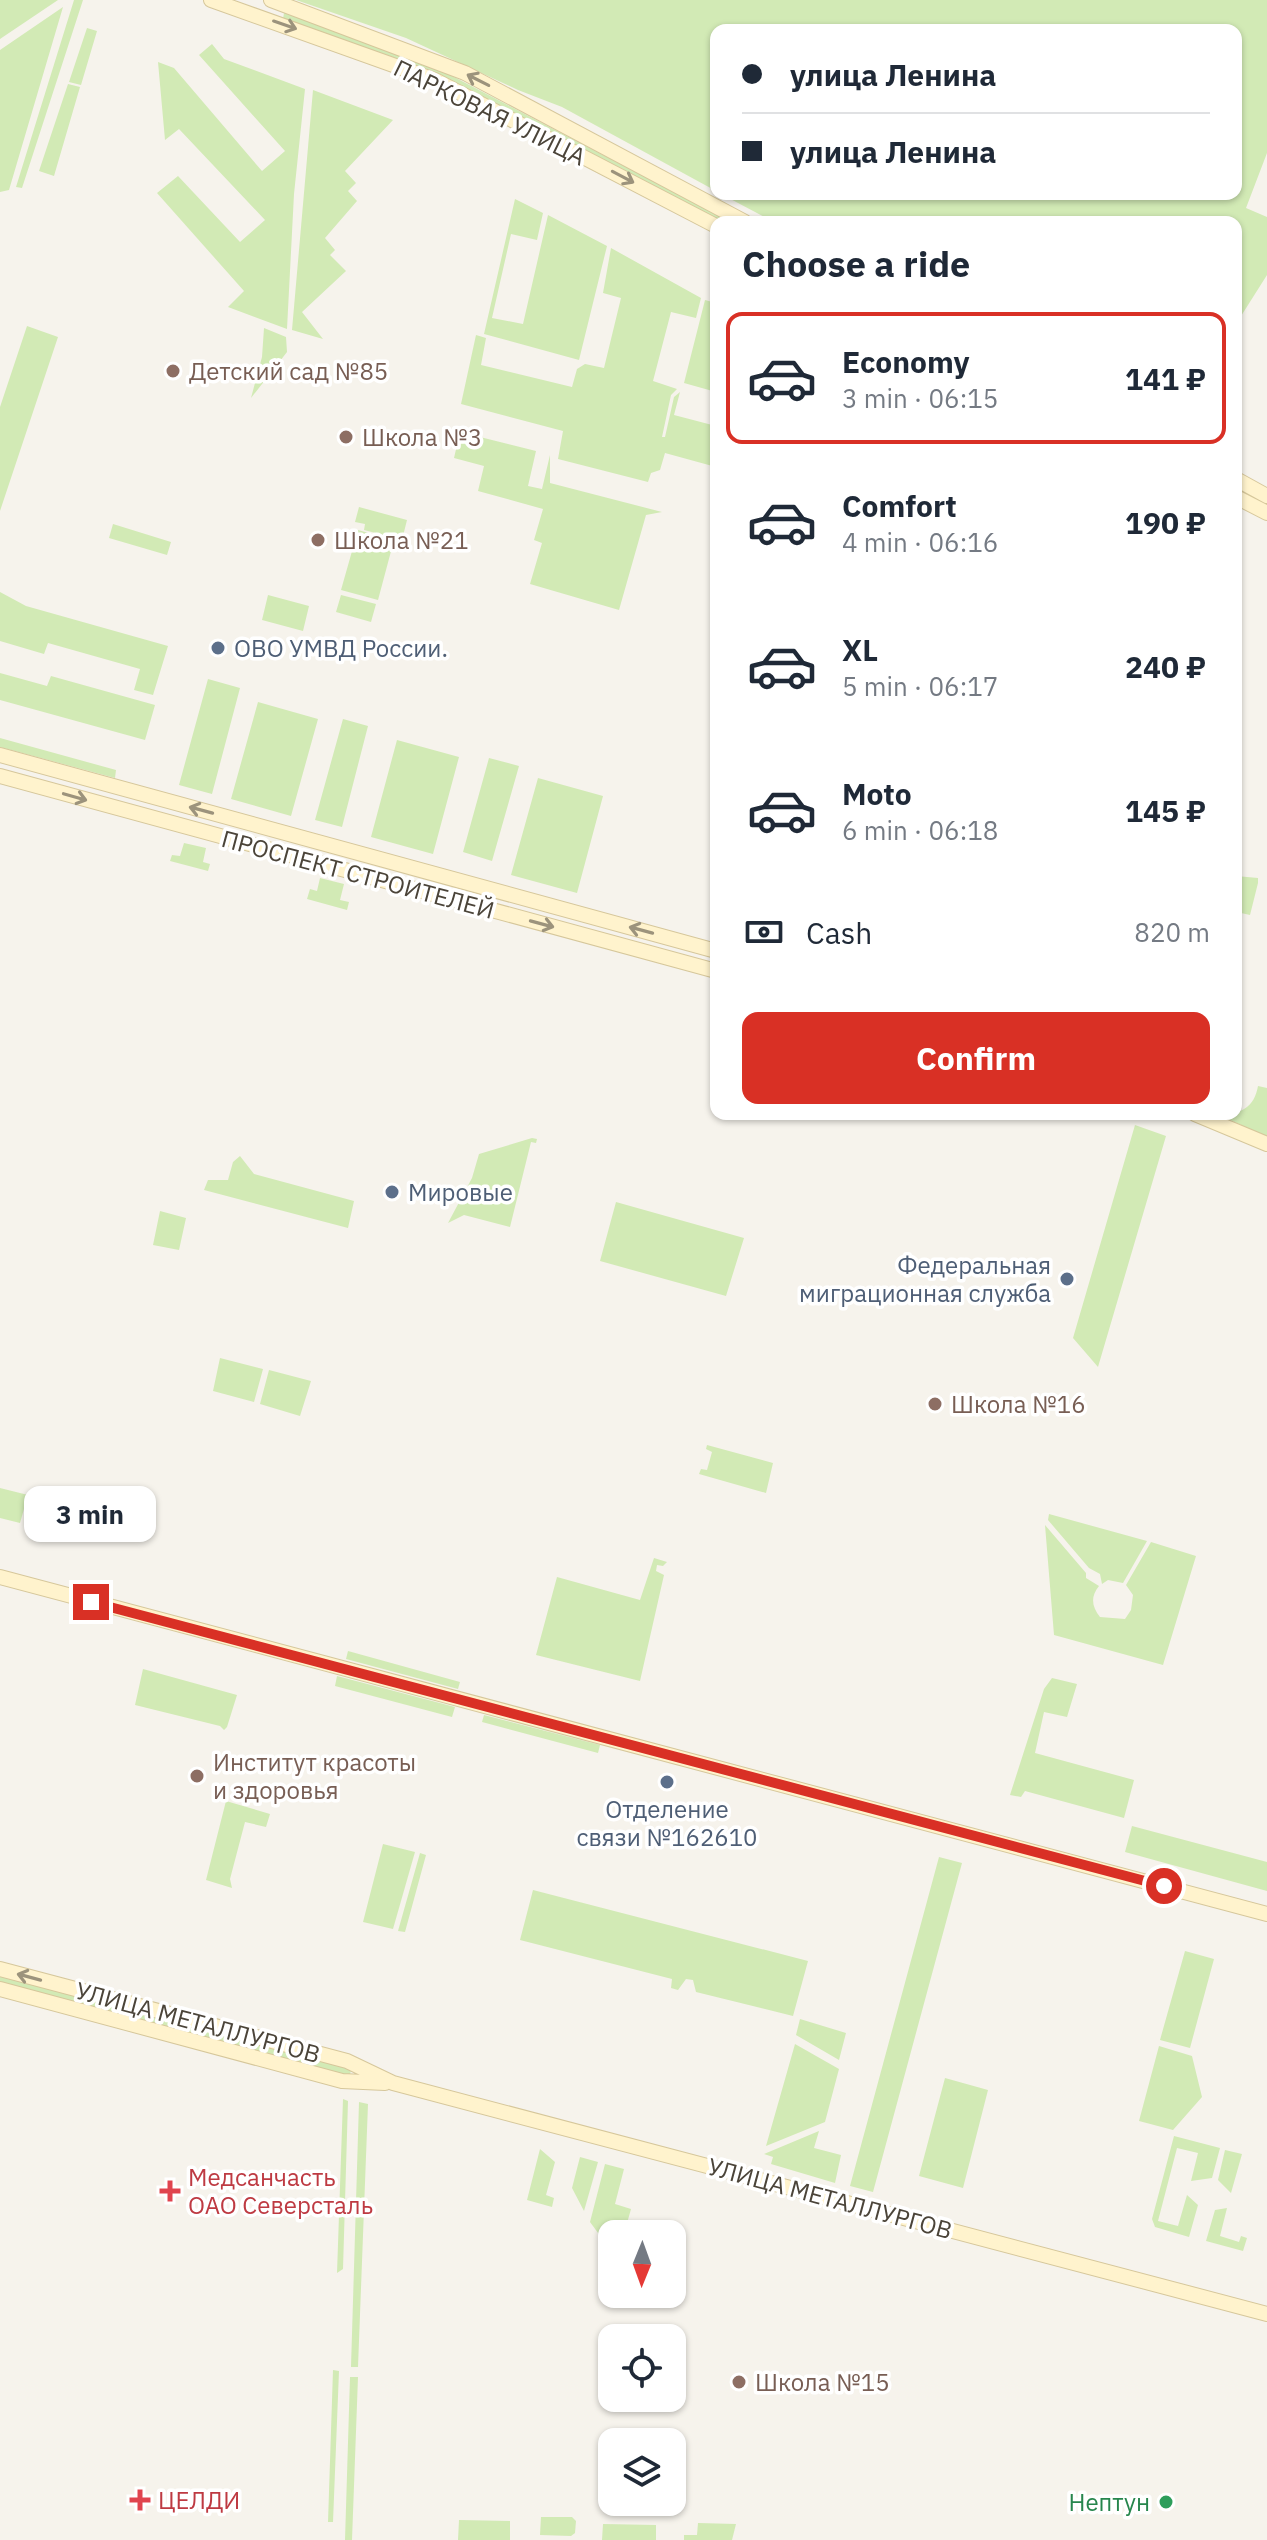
<!DOCTYPE html>
<meta charset="utf-8">
<style>
body{margin:0;font-family:"IBM Plex Sans",sans-serif;background:#f6f6f7;color:#1f2937;height:100vh;display:flex;flex-direction:column;font-size:30px;white-space:nowrap}
*{box-sizing:border-box;margin:0}
p{font-size:26px;color:#747a83}
.icon{flex:none;width:44px;height:44px;fill:none;stroke:currentColor;stroke-width:2;stroke-linecap:round;stroke-linejoin:round}
.map{position:relative;flex:1;overflow:hidden}
.panel{position:absolute;left:710px;top:216px;width:532px;height:904px;display:flex;flex-direction:column;background:#fff;border-radius:16px;box-shadow:0 2px 6px #0004}
.panel>*{flex:none}
.guide{position:absolute;left:710px;top:24px;width:532px;height:176px;border-radius:16px;box-shadow:0 2px 6px #0004;display:grid;align-content:center;height:176px;padding:0 32px;background:#fff}
.needle{width:52px;rotate:181deg}
.fabs{position:absolute;left:598px;top:2220px;display:grid;gap:16px}
.fabs a{display:grid;place-items:center;width:88px;height:88px;border-radius:16px;background:#fff;box-shadow:0 2px 6px #0004;font-size:40px}
.end{position:absolute;width:36px;height:36px;margin:-18px;border:10px solid #d93025;background:#fff;box-shadow:0 0 0 4px #fff}
.from{border-radius:50%}
.bubble{position:absolute;height:56px;border-radius:16px;background:#fff;box-shadow:0 2px 6px #0004;font-size:26px;font-weight:700;line-height:56px;text-align:center}
.guide b{display:flex;align-items:center;gap:28px;height:76px;font-size:30px}
.guide b+b{border-top:2px solid #e0e1e3}
.guide i{width:20px;height:20px;background:#1f2937}
ul{padding:0;list-style:none}
li{display:flex;align-items:center;gap:24px;height:132px;margin:0 16px 12px;padding:0 16px;border:4px solid transparent;border-radius:16px}
li div{flex:1}
li b{display:block;font-size:30px}
li em{font-style:normal;font-weight:700}
li.active{border-color:#d93025}
li>.icon{width:72px;height:72px;stroke-width:1.5}
h2{padding:0 32px;font-size:36px;line-height:96px}
.pay{display:flex;align-items:center;gap:20px;height:88px;padding:0 32px;font-size:30px}
.pay p{margin-inline-start:auto}
.primary-button{display:flex;gap:16px;margin-top:auto;padding:16px 32px}
.primary-button a{flex:1;height:92px;border-radius:16px;background:#d93025;color:#fff;font-size:32px;font-weight:700;line-height:92px;text-align:center}
.map>svg:first-child{display:block}
.green{fill:#d2eab5}
.lines{fill:none;stroke-linecap:round;stroke-linejoin:round}
.secondary-casing{stroke:#d6c79b;stroke-width:16}
.secondary{stroke:#fff3cd;stroke-width:14}
.oneway{stroke:#9c937c}
.route{stroke:#d93025;stroke-width:10}
.education-dot{fill:#8d6e63;stroke:#fff;stroke-width:3}
.service-dot{fill:#5c6f8a;stroke:#fff;stroke-width:3}
.health-dot{fill:#e0444e;stroke:#fff;stroke-width:3}
.leisure-dot{fill:#2e9e5b;stroke:#fff;stroke-width:3}
.labels{text-anchor:middle;dominant-baseline:central;stroke-width:7;stroke-linejoin:round;paint-order:stroke}
.street-label{font-size:24px;fill:#4b4439;stroke:#fff}
.education-label{font-size:24px;fill:#785e54;stroke:#fff;text-anchor:start}
.service-label{font-size:24px;fill:#4e5e75;stroke:#fff;text-anchor:start}
.health-label{font-size:24px;fill:#be3a42;stroke:#fff;text-anchor:start}
.leisure-label{font-size:24px;fill:#27864d;stroke:#fff;text-anchor:end}
</style>
<div class="map">
<svg width="1267" height="2540" viewBox="0 0 1267 2540">
<rect width="100%" height="100%" fill="#f6f3ec"/>
<path class="green" d="M0,0H58L0,39Z
M74,0H83L22,188L16,187Z
M296,0H1267V153L1246,208L1267,217V275L1236,324V222H774L721,194H1236V30H716V191L562,107L518,90L406,38Z
M63,7L9,190L0,192V50Z
M284,13L435,67L731,222H719L433,71L283,19Z
M87,28L97,31L81,85L69,82Z
M212,44L224,59L305,89L294,194L287,329L228,307L244,291L157,193L178,176L240,242L265,220L179,129L165,140L158,62L174,68L262,171L285,151L199,55Z
M68,84L80,87L54,176L39,171Z
M313,90L393,120L345,171L356,183L348,191L357,201L325,238L335,250L330,255L346,271L302,312L323,339L292,330Z
M515,199L543,213L537,240L511,234L492,318L523,324L548,215L607,246L579,360L484,334Z
M611,248L701,298L696,318L671,312L653,381L677,389L671,395L662,437H665L674,397L680,392L674,415L716,426V467L665,453L660,470L651,473L648,482L558,459L563,431L461,404L476,335L486,338L481,365L572,387L577,369L585,364L604,368L621,298L603,293Z
M705,300L716,303V392L684,383Z
M27,326L58,337L0,511V407Z
M264,328L286,337L287,352L251,398L262,357Z
M460,432L536,451L528,486L542,489L550,455V483L662,512L646,515L619,610L530,584L542,543L534,540L543,509L478,491L484,466L454,458Z
M359,507L407,520L402,540L364,530L365,524L355,522Z
M113,524L171,542L167,555L109,538Z
M358,530L394,540L378,600L341,590Z
M0,592L26,606L168,646L153,695L134,690L140,669L48,643L44,654L0,641Z
M268,595L309,606L303,631L262,620Z
M341,595L376,604L371,622L336,612Z
M0,673L47,686L51,676L155,705L145,740L0,700Z
M208,679L240,688L212,794L179,785Z
M258,702L318,719L291,816L231,799Z
M343,719L368,726L342,827L315,820Z
M0,738L116,770L115,778L0,747Z
M397,740L459,757L433,854L371,837Z
M489,758L519,766L492,861L463,852Z
M538,778L603,796L577,893L511,875Z
M184,843L206,848L203,862L210,864L208,871L170,861L172,855L180,856Z
M1236,876L1258,878V883L1250,915L1241,913L1236,931Z
M320,878L344,884L340,900L349,902L347,910L307,899L310,889L317,891Z
M1258,1086L1267,1088V1137L1217,1114C1239,1115 1254,1109 1258,1086Z
M1135,1125L1166,1136L1098,1367L1073,1338Z
M532,1138L537,1139L536,1143L531,1142L510,1227L464,1215L448,1223L472,1178L479,1154Z
M240,1156L254,1174L354,1201L348,1228L204,1190L208,1180H228L233,1162Z
M616,1202L744,1238L726,1296L600,1261Z
M160,1211L186,1218L179,1250L153,1245Z
M220,1358L263,1369L254,1402L213,1391Z
M269,1370L311,1381L300,1416L260,1404Z
M707,1445L773,1463L766,1493L699,1474L701,1469L707,1470L712,1452L706,1449Z
M0,1488L28,1495L20,1523L0,1518Z
M1049,1514L1147,1541L1123,1583L1108,1580L1102,1584L1100,1574L1089,1568L1048,1520Z
M1045,1525L1086,1573V1578L1099,1586C1090,1597 1092,1607 1100,1617L1125,1619L1131,1610L1133,1595L1126,1585L1151,1542L1196,1556L1163,1665L1054,1635Z
M654,1558L667,1562L663,1566L657,1565L656,1571L664,1575L640,1681L536,1655L557,1577L640,1600Z
M348,1651L460,1682L458,1689L346,1659Z
M143,1669L237,1695L227,1727L224,1730L220,1726L135,1705Z
M337,1676L455,1707L452,1717L335,1686Z
M1052,1678L1077,1684L1067,1717L1044,1712L1035,1753L1134,1780L1124,1818L1025,1791L1021,1797L1010,1795L1044,1689Z
M484,1715L600,1745L598,1753L482,1722Z
M226,1801L270,1814L266,1827L245,1822L230,1879L232,1888L206,1880Z
M1132,1826L1267,1862V1891L1125,1852Z
M383,1844L415,1852L393,1929L363,1922Z
M420,1853L426,1855L405,1932L398,1931Z
M939,1857L962,1863L873,2192L850,2186Z
M533,1890L808,1961L793,2016L696,1992L693,1980L686,1979L678,1990L671,1988L672,1979L520,1940Z
M1185,1951L1214,1959L1190,2048L1160,2040Z
M0,1975L351,2069L350,2076L0,1983Z
M800,2019L846,2033L839,2060L796,2035Z
M795,2044L839,2069L825,2122L766,2146Z
M1159,2046L1192,2056L1202,2097L1173,2130L1139,2121Z
M945,2078L988,2090L963,2188L919,2176Z
M343,2099L348,2101L343,2269L337,2273Z
M359,2102L368,2104L358,2367H351Z
M819,2131L814,2148L841,2155L835,2183L771,2164L773,2157L764,2154Z
M1174,2136L1220,2148L1212,2178L1191,2181L1198,2153L1177,2148L1158,2221L1178,2226L1187,2195L1198,2205L1189,2237L1155,2227L1152,2219Z
M540,2149L555,2162L546,2195L554,2198L552,2207L527,2200Z
M1225,2150L1242,2154L1231,2193L1218,2180Z
M580,2157L598,2162L584,2211L572,2188Z
M605,2164L624,2169L615,2204L631,2209L624,2234H612V2252L590,2222Z
M1227,2208L1220,2236L1239,2242L1241,2236L1247,2238L1243,2251L1206,2241L1215,2210Z
M333,2370L339,2371L333,2522H328Z
M350,2377H358L352,2540H345Z
M541,2517H572L576,2521L575,2533L571,2536L540,2535Z
M459,2520L510,2521V2540H458Z
M698,2523L736,2524L732,2540H684V2535H697Z
M603,2524L656,2525V2540H602Z"/>
<g class="lines">
<defs>
<path id="secondary" d="M211,0L435,80L716,226
M271,0L465,73L745,222
M1236,479L1267,496
M1236,497L1267,513
M0,755L716,951
M0,776L716,971
M1195,1114L1267,1144
M0,1577L1267,1914
M0,1969L347,2061L393,2083L1267,2314
M0,1989L342,2081L385,2083"/>
</defs>
<use href="#secondary" class="secondary-casing"/>
<use href="#secondary" class="secondary"/>
</g>
<defs><path id="oneway-shaft" d="M-6 0H5M1.5-3L5.5 0L1.5 3" fill="none" stroke-width="1.6" stroke-linecap="round" stroke-linejoin="round" transform="scale(2)"/></defs>
<g class="oneway">
<use href="#oneway-shaft" transform="translate(285 25) rotate(19)"/>
<use href="#oneway-shaft" transform="translate(478 80) rotate(-153)"/>
<use href="#oneway-shaft" transform="translate(623 177) rotate(28)"/>
<use href="#oneway-shaft" transform="translate(75 797) rotate(16)"/>
<use href="#oneway-shaft" transform="translate(201 810) rotate(-165)"/>
<use href="#oneway-shaft" transform="translate(542 924) rotate(15)"/>
<use href="#oneway-shaft" transform="translate(641 930) rotate(-165)"/>
<use href="#oneway-shaft" transform="translate(29 1977) rotate(-165)"/>
</g>
<g class="lines">
<path class="route" d="M91,1602L1164,1886"/>
</g>
<g class="education-dot">
<circle cx="173" cy="371" r="8"/>
<circle cx="346" cy="437" r="8"/>
<circle cx="318" cy="540" r="8"/>
<circle cx="935" cy="1404" r="8"/>
<circle cx="197" cy="1776" r="8"/>
<circle cx="739" cy="2382" r="8"/>
</g>
<g class="service-dot">
<circle cx="218" cy="648" r="8"/>
<circle cx="392" cy="1192" r="8"/>
<circle cx="1067" cy="1279" r="8"/>
<circle cx="667" cy="1782" r="8"/>
</g>
<g class="health-dot">
<path d="M166 2179h8v8h8v8h-8v8h-8v-8h-8v-8h8z"/>
<path d="M136 2488h8v8h8v8h-8v8h-8v-8h-8v-8h8z"/>
</g>
<circle class="leisure-dot" cx="1166" cy="2502" r="8"/>
<g class="labels">
<g class="street-label">
<text transform="translate(490 112) rotate(26)">ПАРКОВАЯ УЛИЦА</text>
<text transform="translate(358 874) rotate(15)">ПРОСПЕКТ СТРОИТЕЛЕЙ</text>
<text transform="translate(198 2022) rotate(15)">УЛИЦА МЕТАЛЛУРГОВ</text>
<text transform="translate(830 2198) rotate(15)">УЛИЦА МЕТАЛЛУРГОВ</text>
</g>
<g class="education-label">
<text x="189" y="371">Детский сад №85</text>
<text x="362" y="437">Школа №3</text>
<text x="334" y="540">Школа №21</text>
<text x="951" y="1404">Школа №16</text>
<text x="213" y="1762">Институт красоты<tspan x="213" dy="28">и здоровья</tspan></text>
<text x="755" y="2382">Школа №15</text>
</g>
<g class="service-label">
<text x="234" y="648">ОВО УМВД России.</text>
<text x="408" y="1192">Мировые</text>
<text x="1051" y="1265" text-anchor="end">Федеральная<tspan x="1051" dy="28">миграционная служба</tspan></text>
<text x="667" y="1809" text-anchor="middle">Отделение<tspan x="667" dy="28">связи №162610</tspan></text>
</g>
<g class="health-label">
<text x="188" y="2177">Медсанчасть<tspan x="188" dy="28">ОАО Северсталь</tspan></text>
<text x="158" y="2500">ЦЕЛДИ</text>
</g>
<g class="leisure-label">
<text x="1150" y="2502">Нептун</text>
</g>
</g>
</svg>
<div class="fabs">
<a><svg class="needle" viewBox="-14 -14 28 28"><path d="M0-13l5 13h-10z" fill="#e53935"/><path d="M0 13l5-13h-10z" fill="#747a83"/></svg></a>
<a><svg class="icon" aria-label="locate" viewBox="0 0 24 24"><circle cx="12" cy="12" r="6"/><path d="M12 2v4M12 18v4M2 12h4M18 12h4"/></svg></a>
<a><svg class="icon" aria-label="layers" viewBox="0 0 24 24"><path d="M12 4l9 5-9 5-9-5zM3 14l9 5 9-5"/></svg></a>
</div>
<i class="end from" style="left:1164px;top:1886px"></i>
<i class="end" style="left:91px;top:1602px"></i>
<div class="bubble" style="left:24px;top:1486px;width:132px">3 min</div>
<div class="guide">
<b><i class="from"></i>улица Ленина</b>
<b><i></i>улица Ленина</b>
</div>
<section class="panel">
<h2>Choose a ride</h2>
<ul>
<li class="active"><svg class="icon" aria-label="car" viewBox="0 0 24 24"><path d="M5 17H2v-5l4-1 3-4h7l3 4 3 1v5h-3M9 17h6M6 11h13"/><circle cx="7" cy="17" r="2"/><circle cx="17" cy="17" r="2"/></svg><div><b>Economy</b><p>3 min · 06:15</p></div><em>141 ₽</em></li>
<li><svg class="icon" aria-label="car" viewBox="0 0 24 24"><path d="M5 17H2v-5l4-1 3-4h7l3 4 3 1v5h-3M9 17h6M6 11h13"/><circle cx="7" cy="17" r="2"/><circle cx="17" cy="17" r="2"/></svg><div><b>Comfort</b><p>4 min · 06:16</p></div><em>190 ₽</em></li>
<li><svg class="icon" aria-label="car" viewBox="0 0 24 24"><path d="M5 17H2v-5l4-1 3-4h7l3 4 3 1v5h-3M9 17h6M6 11h13"/><circle cx="7" cy="17" r="2"/><circle cx="17" cy="17" r="2"/></svg><div><b>XL</b><p>5 min · 06:17</p></div><em>240 ₽</em></li>
<li><svg class="icon" aria-label="car" viewBox="0 0 24 24"><path d="M5 17H2v-5l4-1 3-4h7l3 4 3 1v5h-3M9 17h6M6 11h13"/><circle cx="7" cy="17" r="2"/><circle cx="17" cy="17" r="2"/></svg><div><b>Moto</b><p>6 min · 06:18</p></div><em>145 ₽</em></li>
</ul>
<div class="pay"><svg class="icon" aria-label="cash" viewBox="0 0 24 24"><path d="M3 7h18v10H3z"/><circle cx="12" cy="12" r="2"/></svg>Cash<p>820 m</p></div>
<div class="primary-button"><a>Confirm</a></div>
</section>
</div>
